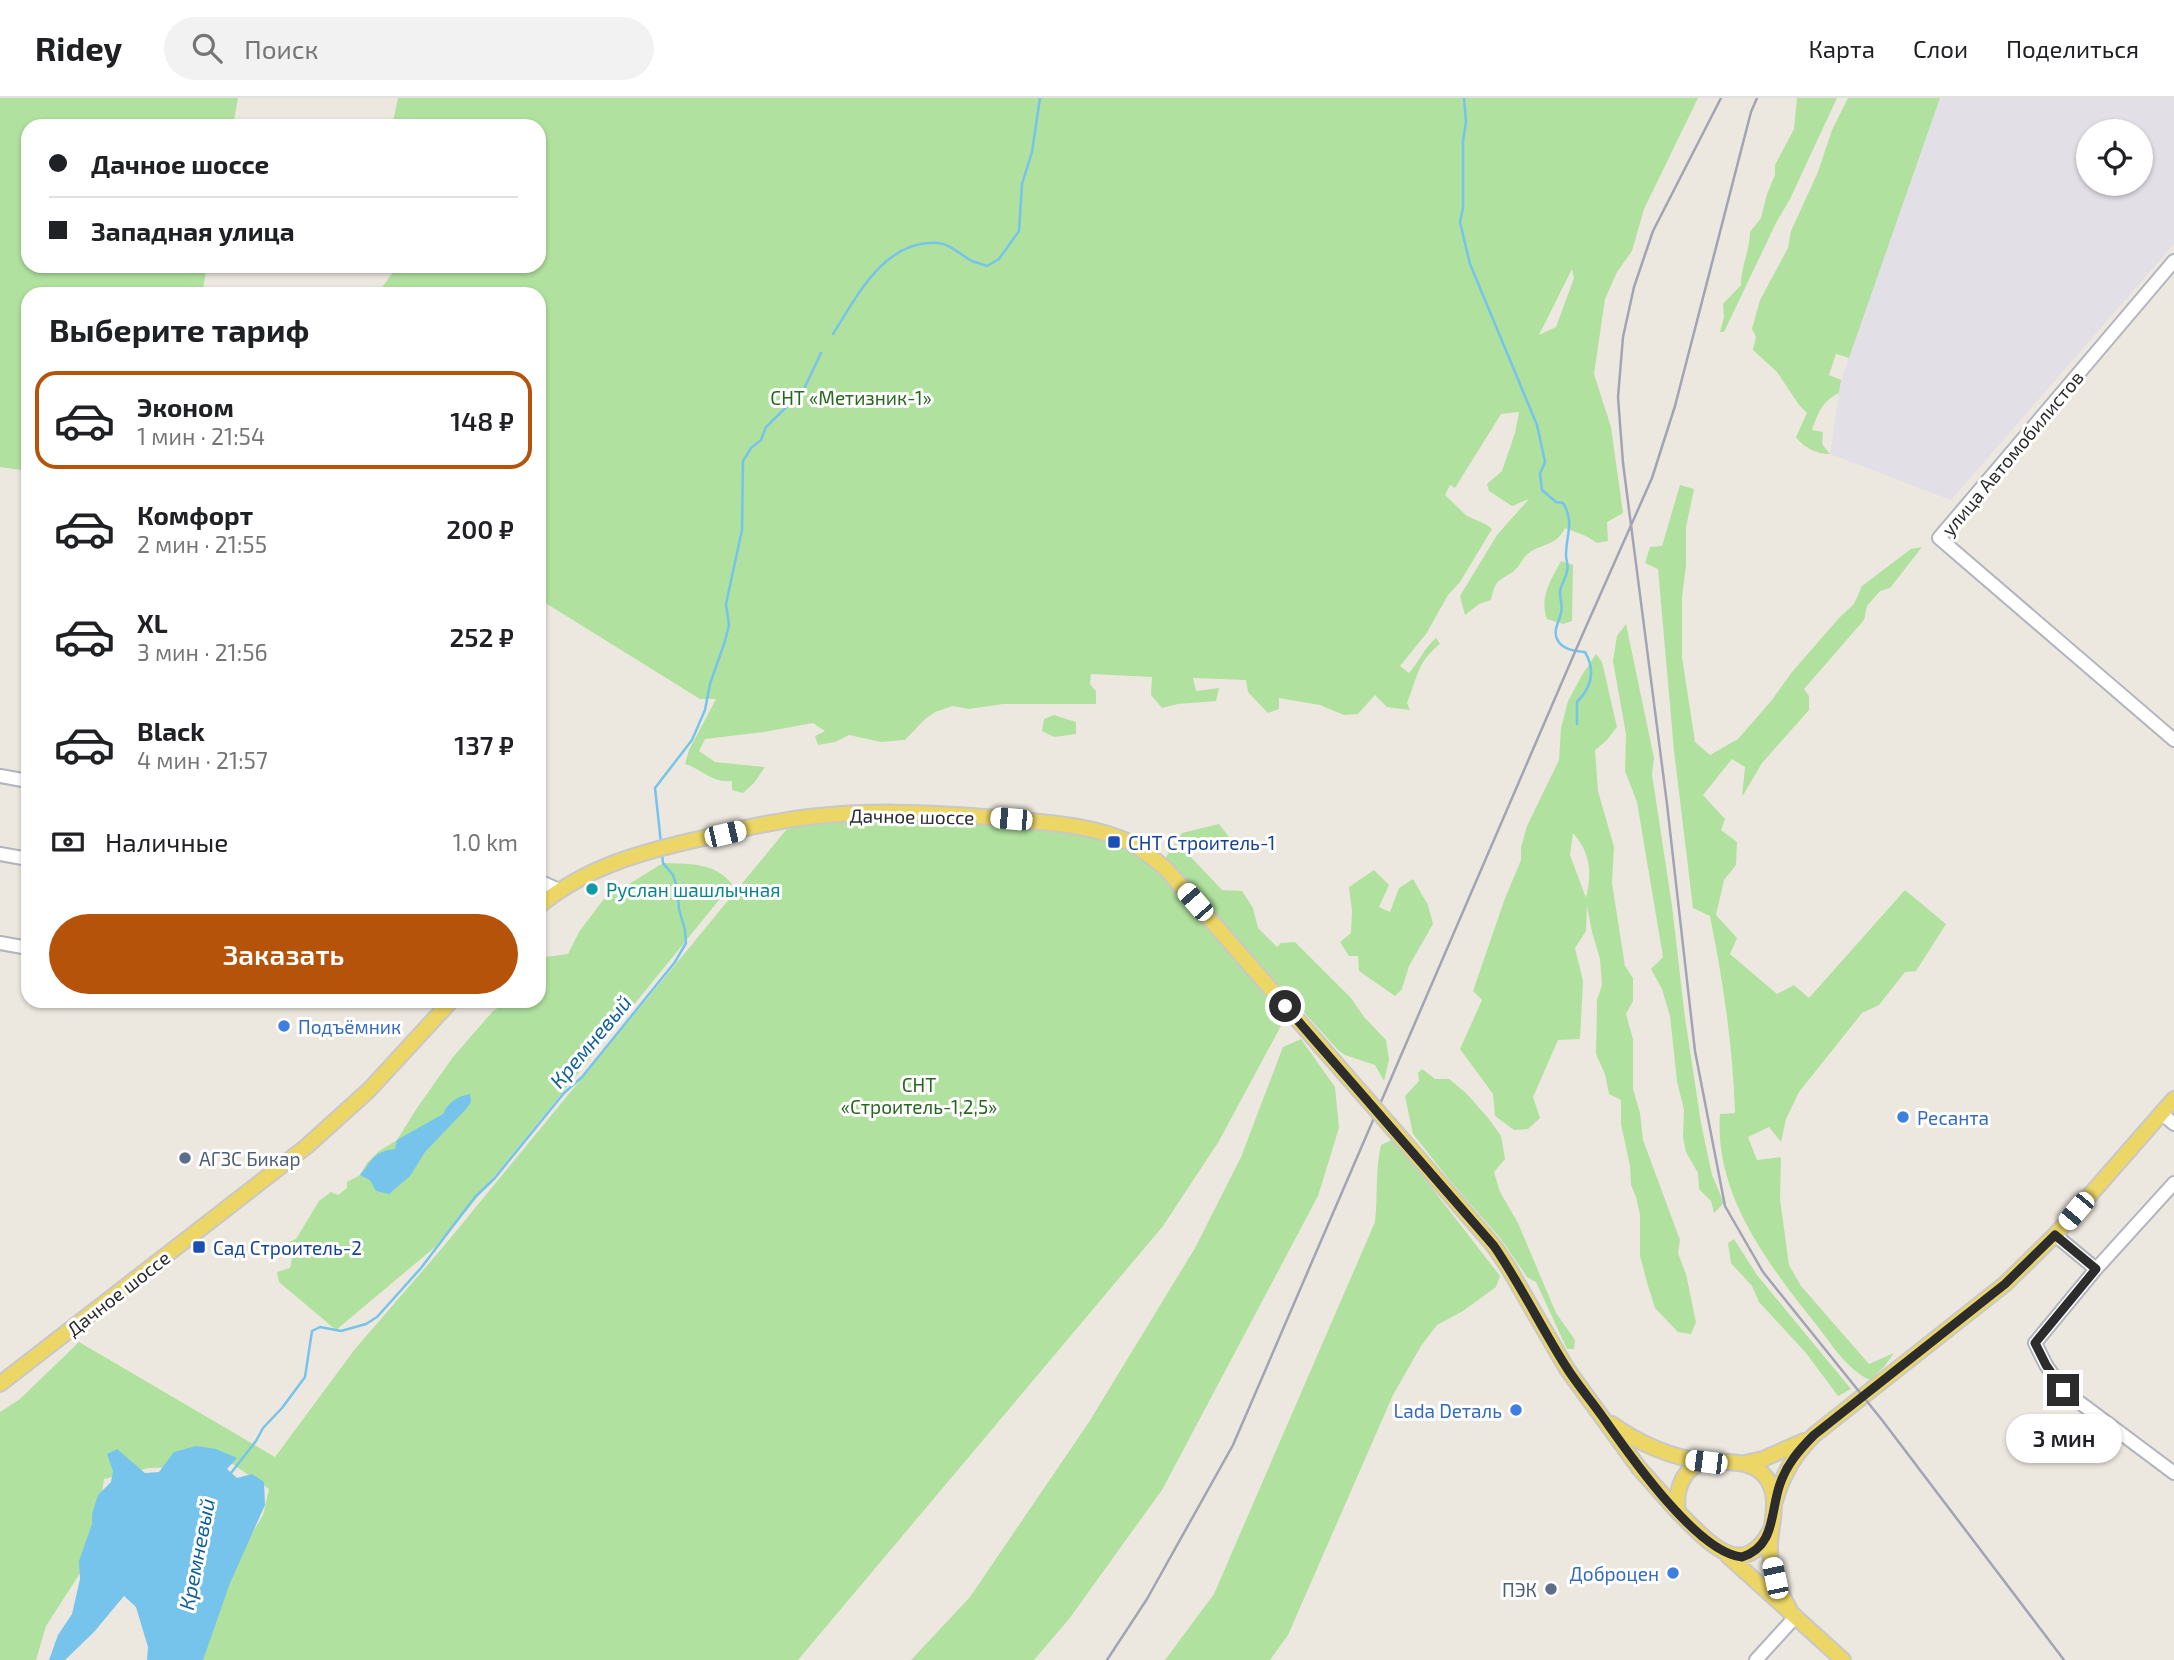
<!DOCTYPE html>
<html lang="ru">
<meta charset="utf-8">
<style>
body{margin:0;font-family:"Exo 2",sans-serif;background:#f2f2f2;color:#202124;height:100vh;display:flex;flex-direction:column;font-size:26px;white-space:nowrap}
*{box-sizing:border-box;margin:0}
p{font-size:23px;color:#757577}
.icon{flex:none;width:38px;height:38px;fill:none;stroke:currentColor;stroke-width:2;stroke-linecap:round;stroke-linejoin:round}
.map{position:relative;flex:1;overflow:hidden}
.side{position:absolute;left:21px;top:189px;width:525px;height:721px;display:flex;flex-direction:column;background:#fff;border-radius:21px;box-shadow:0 2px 5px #0004}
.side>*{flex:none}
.hud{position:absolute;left:21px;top:21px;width:525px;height:154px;border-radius:21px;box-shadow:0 2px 5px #0004;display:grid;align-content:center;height:154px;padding:0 28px;background:#fff}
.fabs{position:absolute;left:2076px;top:21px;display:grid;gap:14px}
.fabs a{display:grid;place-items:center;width:77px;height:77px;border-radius:50%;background:#fff;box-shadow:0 2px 5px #0004;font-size:35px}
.end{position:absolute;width:32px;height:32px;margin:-16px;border:9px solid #2c2c2c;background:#fff;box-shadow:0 0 0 4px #fff}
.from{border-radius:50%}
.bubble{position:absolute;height:49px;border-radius:24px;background:#fff;box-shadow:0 2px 5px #0004;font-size:23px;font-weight:600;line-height:49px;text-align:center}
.car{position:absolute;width:21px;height:42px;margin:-21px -10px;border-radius:9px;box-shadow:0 0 5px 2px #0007;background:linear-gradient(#fff 24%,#345 0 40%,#fff 0 76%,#345 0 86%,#fff 0)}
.hud b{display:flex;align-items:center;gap:24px;height:66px;font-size:26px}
.hud b+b{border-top:2px solid #e0e0e0}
.hud i{width:18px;height:18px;background:#202124}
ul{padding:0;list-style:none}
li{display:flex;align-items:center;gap:21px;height:98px;margin:0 14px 10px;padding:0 14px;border:4px solid transparent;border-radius:21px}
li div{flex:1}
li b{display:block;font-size:26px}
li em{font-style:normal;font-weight:600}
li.selected{border-color:#b45309}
li>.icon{width:63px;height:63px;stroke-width:1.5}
h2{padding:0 28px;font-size:32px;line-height:84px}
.pay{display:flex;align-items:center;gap:18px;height:77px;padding:0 28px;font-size:26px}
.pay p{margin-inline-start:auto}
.cta{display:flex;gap:14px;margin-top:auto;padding:14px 28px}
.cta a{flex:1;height:80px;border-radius:42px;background:#b45309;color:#fff;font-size:28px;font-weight:600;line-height:80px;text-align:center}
header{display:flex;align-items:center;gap:42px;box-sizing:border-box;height:98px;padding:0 35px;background:#fff;border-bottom:2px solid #e0e0e0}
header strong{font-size:33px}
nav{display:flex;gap:38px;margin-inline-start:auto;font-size:24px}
.search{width:490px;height:63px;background:#f2f2f2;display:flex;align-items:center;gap:18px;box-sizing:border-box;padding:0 24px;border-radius:38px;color:#757577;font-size:26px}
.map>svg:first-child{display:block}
.industrial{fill:#e2dfe6;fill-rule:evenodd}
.green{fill:#b0e19e;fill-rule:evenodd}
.water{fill:#76c4eb}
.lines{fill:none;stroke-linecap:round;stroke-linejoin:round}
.stream{stroke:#76c4eb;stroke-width:2.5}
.minor-casing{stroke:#b2b4bf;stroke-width:16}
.major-casing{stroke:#c8c8c8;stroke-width:18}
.minor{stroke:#fff;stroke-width:12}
.major{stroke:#ecd665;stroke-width:14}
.rail{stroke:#a2a3b5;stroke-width:2.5}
.major-bridge-casing{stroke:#c8c8c8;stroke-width:18;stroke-linecap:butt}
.major-bridge{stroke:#ecd665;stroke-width:14}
.route{stroke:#2c2c2c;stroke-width:9}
.transit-dot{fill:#1a4fb4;stroke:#fff;stroke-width:2.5}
.culture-dot{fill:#0f9aa8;stroke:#fff;stroke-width:2.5}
.shop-dot{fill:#3f7fe0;stroke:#fff;stroke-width:2.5}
.service-dot{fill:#5c6f8a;stroke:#fff;stroke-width:2.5}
.labels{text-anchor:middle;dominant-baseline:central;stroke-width:6;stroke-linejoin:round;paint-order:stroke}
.park-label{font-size:19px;fill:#27681d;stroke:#fff}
.street-label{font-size:19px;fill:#2c2c2c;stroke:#fff}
.transit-label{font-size:19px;fill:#164399;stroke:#fff;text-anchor:start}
.culture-label{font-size:19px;fill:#0d838f;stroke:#fff;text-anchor:start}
.shop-label{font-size:19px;fill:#366cbe;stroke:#fff;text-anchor:start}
.service-label{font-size:19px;fill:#4e5e75;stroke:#fff;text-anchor:start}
.water-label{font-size:21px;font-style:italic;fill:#12629a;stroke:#fff}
</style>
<header>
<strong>Ridey</strong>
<div class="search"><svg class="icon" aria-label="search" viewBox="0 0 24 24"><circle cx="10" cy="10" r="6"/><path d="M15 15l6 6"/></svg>Поиск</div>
<nav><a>Карта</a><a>Слои</a><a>Поделиться</a></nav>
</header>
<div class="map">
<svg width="2174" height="1562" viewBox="0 0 2174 1562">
<rect width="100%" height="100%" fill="#ede8df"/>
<path class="industrial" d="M1940,0H2174V146L1951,402L1830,356L1841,282ZM2088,33H2140V86H2088Z"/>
<path class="green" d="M0,0H238L233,28H28V168H207L202,196H28V373L0,369Z
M398,0H1698L1644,111L1632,153L1617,174L1605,201L1594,276L1611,329L1623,415L1607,424L1608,443L1597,445L1586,438L1565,430C1555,449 1544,444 1529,455C1523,459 1520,468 1514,473C1498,484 1496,480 1491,502L1479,506L1465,517L1460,498L1497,437L1529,401L1512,408L1489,393L1487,386L1502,373L1515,335L1519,314L1501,316L1455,390L1450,387L1445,397C1451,402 1461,413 1466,417C1475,423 1483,423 1492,431L1460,484L1448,497L1426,536L1400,568L1409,575C1419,564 1424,550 1436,540L1440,546C1416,565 1418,579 1407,605L1410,612L1387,609L1375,597L1358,616L1344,617L1320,607L1279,600V611L1268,615L1248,594L1246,582L1193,580L1196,593L1219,590L1216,603L1178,606L1162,610L1151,597L1152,579L1091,576L1090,586L1096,593V606H1003L969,611L953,608L935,614L925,621L905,642L881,644L849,637L835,644L818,647L815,638L825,633L813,625L764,634L705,641L699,653L715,664L765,669L754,685L743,695L732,692V683C711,685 704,672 685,666L689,652L716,601H700L539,501V196H377L397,169L395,168H539V28H392ZM1572,171L1574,180L1556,229L1539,237Z
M1797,0H1837L1790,101L1776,125L1724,234H1720L1724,219L1723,206L1741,187C1741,168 1750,152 1750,134L1761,120L1767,96L1775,77V67L1794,31Z
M1848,0H1940L1849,260L1836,256L1829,277L1841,282L1839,295C1822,303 1818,315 1812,332L1823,334L1822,346L1830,356C1817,356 1804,350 1796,339L1807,315L1799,307L1777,274L1753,252L1756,239L1752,231L1760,202L1788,150L1791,133L1818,74L1832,32Z
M1680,387L1694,391L1686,429V468L1682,499V559L1695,644L1710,657L1738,641L1772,602L1792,574L1840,519L1854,506L1862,488L1911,451L1922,449L1890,490L1880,493L1867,508L1864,522L1804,591L1809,598V612L1762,665L1742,699L1745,669L1732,661L1703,697L1725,721L1721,732L1737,744L1736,767L1724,782L1716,817L1737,840L1730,856L1777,896L1794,887L1809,900L1905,792L1946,826L1916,873L1905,874L1879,907L1862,915L1799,994L1786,1021L1781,1044L1769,1029L1748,1039L1757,1062L1781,1059L1780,1101L1789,1167L1801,1188L1869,1266L1894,1255L1884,1269L1870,1282C1846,1271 1831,1245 1815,1225C1768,1166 1714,1096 1720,1016L1735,1015C1733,949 1723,883 1710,818L1693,810L1674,653L1658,471L1645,465L1650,449L1662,448Z
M1561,463L1573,467L1572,523L1563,526L1547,521C1539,499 1551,482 1561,463Z
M1626,526L1654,660L1652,676L1672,808L1685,920L1701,1025L1712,1077L1724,1105L1714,1115L1711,1103L1699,1091L1698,1075L1686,1054L1683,1039L1684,1012L1677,983L1670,918L1662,891L1651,871L1663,859L1637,704L1625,673L1626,636L1613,563L1617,538Z
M1596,556L1602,564L1617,629L1606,643L1595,652L1598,693L1614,749L1612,785L1625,868L1633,880V903L1626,916L1633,941V991L1640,1015L1643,1042L1680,1142L1678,1155L1686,1176L1696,1224L1691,1236L1678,1234L1655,1210L1648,1188L1640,1158V1117L1636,1099L1631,1087L1630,1068L1621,1026V1002L1609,996L1605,976L1596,956L1597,902L1602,887L1600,861L1592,834L1587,808L1586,833L1575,850L1583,883L1580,941L1558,942L1533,999L1540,1020L1528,1031L1514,1032L1495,1018L1493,996L1460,951L1482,902L1473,893L1504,803L1521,762V749L1527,728L1559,662L1561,630L1568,603L1582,577ZM1573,735C1591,756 1592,774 1586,800L1570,757Z
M1054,617L1076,624V636L1054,639L1042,633L1044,621Z
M913,718L1058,728L1117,744L1159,770L1274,905L1282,926L1219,1043L1163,1128L798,1562H203L227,1478L263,1417L269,1391L215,1354L184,1369L149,1370L104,1381L93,1455L46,1528L36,1562H0V1314L20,1301L79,1244L275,1359L355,1251L443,1149L786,732L807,724Z
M1219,726L1229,739L1231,749L1211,745L1205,739L1193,742L1188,756L1222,792L1242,793L1253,810L1258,830L1277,849L1281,845L1295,844L1351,900L1364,919L1386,942L1389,962L1384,983L1375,967L1345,957L1338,952L1235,838L1169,770L1166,759L1182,735Z
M663,765C690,766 714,764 732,786L441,1144L336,1232L279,1184L277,1174L290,1170L292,1161L286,1154L289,1144L296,1141L319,1103L331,1094L338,1097L347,1090V1084L360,1077L367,1065L379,1053L397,1042L417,1010L453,959L493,913L508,903H539V871L545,859L568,856L579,834L603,802Z
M1374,772L1389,787L1379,809L1390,814L1399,790L1413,781L1428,807L1433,826L1409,868L1402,891L1395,898L1359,873L1358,858H1349L1340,844L1351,835L1352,813L1349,789Z
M1301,941L1335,989L1339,1030L1318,1098L1162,1392L1069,1521L1034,1562H911L970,1499L1089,1324L1195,1150L1241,1059L1283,949Z
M1422,971L1435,981H1449L1466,995L1489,1021L1501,1038L1505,1061L1494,1074L1500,1094L1518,1125L1556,1215L1575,1242L1574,1251H1567L1536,1184L1527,1179L1501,1141L1451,1084L1413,1036L1405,998L1419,983L1418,975Z
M1394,1041L1500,1178L1496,1189L1463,1213L1437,1227L1421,1248L1393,1297L1288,1537L1270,1562H1165L1214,1496L1375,1124C1378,1098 1375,1072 1381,1047Z
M1734,1141L1757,1177L1851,1291L1838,1298L1806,1255L1759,1204L1752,1188L1731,1165L1728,1145Z"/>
<path class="water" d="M470,996L471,1004L467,1010L425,1054L410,1078L389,1096L376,1093L370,1082L360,1077C374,1061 372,1054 395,1051L397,1042L443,1016C448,1004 458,998 470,996Z
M196,1348L216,1351L237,1360L227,1371L237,1380L252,1376L264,1384L265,1407L230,1485L203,1562H147L148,1549L136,1509L124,1498L94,1534L65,1562H49L58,1537L72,1516L80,1481L79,1463L92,1426V1416L98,1397L111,1384L113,1373L107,1356L117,1351L145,1375L159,1374L174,1354Z"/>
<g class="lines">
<path class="stream" d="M1464,0L1466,24L1463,43V110L1460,124L1470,166L1537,327L1545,364L1540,376L1542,392L1556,404L1563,405C1575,424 1566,437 1566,457C1566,463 1569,468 1567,473C1566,481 1561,485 1560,494C1560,501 1563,509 1561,515C1559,524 1553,532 1557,541C1562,552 1575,553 1585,554C1596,573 1592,589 1577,604V626
M833,236C857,198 885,141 938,145C951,146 960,157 972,163C977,165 982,166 987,168L999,161L1019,133L1022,86L1032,54L1040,0
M661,745L655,690L692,642L705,612L710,586L725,543L729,527L726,506L742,432L743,363L751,350L761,342L766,329L803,293L821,255
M231,1375L256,1343L263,1330L282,1310L305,1279L312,1233L320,1229L341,1233L366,1226L377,1219L421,1170L475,1099L494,1081L564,995L582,979L675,864L686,845L685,832L679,811L677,789L673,777L663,765L662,755"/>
<defs>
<path id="minor" d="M2174,163L1939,440L2174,642
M0,678L28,683
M0,756L28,761
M539,783L559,792
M0,845L28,850
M2161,1015L2174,1026
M2174,1085L2096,1171L2035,1245L2046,1267L2063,1292L2174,1375
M2055,1137L2096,1171
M1756,1562L1796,1518"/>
<path id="major" d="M539,808C586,769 641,754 699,741C725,735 751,728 777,724C852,710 933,714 1010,721C1050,725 1092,727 1129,744C1143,751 1155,762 1167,772L1358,991
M1401,1040L1494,1148L1508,1169L1567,1271L1639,1370L1678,1414
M0,1286L307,1048L369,992L451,903
M1612,1326C1641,1347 1670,1359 1705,1364
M1745,1365L1763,1361L1804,1343
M1775,1403C1783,1376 1794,1357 1814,1337L2005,1186L2055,1137L2174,1001
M1770,1433C1741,1486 1706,1441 1678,1414C1675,1393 1682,1369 1706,1364C1713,1363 1721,1364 1728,1364C1742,1365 1752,1366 1762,1375C1784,1396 1769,1426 1770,1452C1770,1473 1780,1494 1790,1512
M1727,1457L1843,1562"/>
</defs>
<use href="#minor" class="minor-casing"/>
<use href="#major" class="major-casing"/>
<use href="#minor" class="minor"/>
<use href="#major" class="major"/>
<path class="rail" d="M1721,0L1653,133L1634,189L1623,239L1618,299L1623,365L1667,706L1695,953L1725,1108L1763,1174L1882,1322L2064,1562
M1107,1562L1147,1501L1233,1347L1581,540L1652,380L1675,308L1751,14L1757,0"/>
<defs>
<path id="major-bridge" d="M1358,991L1401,1040"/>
</defs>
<use href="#major-bridge" class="major-bridge-casing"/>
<use href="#major-bridge" class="major-bridge"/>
</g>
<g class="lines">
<path class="route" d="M1285,908L1494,1148C1520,1186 1540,1227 1565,1267C1576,1285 1590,1301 1602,1318C1628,1355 1697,1455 1742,1459C1776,1448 1770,1414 1780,1386C1787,1366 1799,1352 1814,1337L2005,1186L2055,1137L2096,1171L2035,1245L2046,1267L2063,1292"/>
</g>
<g class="transit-dot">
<rect x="1107" y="737" width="14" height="14" rx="3.5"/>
<rect x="192" y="1142" width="14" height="14" rx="3.5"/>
</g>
<circle class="culture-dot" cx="592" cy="791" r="7"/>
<g class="shop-dot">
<circle cx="284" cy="928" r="7"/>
<circle cx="1903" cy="1019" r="7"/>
<circle cx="1516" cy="1312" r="7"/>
<circle cx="1673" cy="1475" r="7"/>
</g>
<g class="service-dot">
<circle cx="185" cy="1060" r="7"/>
<circle cx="1551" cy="1491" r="7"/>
</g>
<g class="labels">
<g class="park-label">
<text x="851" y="299">СНТ «Метизник-1»</text>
<text x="919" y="986">СНТ<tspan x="919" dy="22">«Строитель-1,2,5»</tspan></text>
</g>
<g class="street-label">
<text transform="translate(2012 355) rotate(-50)">улица Автомобилистов</text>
<text transform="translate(912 718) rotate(1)">Дачное шоссе</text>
<text transform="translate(118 1195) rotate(-38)">Дачное шоссе</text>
</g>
<g class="transit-label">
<text x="1128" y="744">СНТ Строитель-1</text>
<text x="213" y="1149">Сад Строитель-2</text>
</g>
<g class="culture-label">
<text x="606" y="791">Руслан шашлычная</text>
</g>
<g class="shop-label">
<text x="298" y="928">Подъёмник</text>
<text x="1917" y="1019">Ресанта</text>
<text x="1502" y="1312" text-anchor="end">Lada Dеталь</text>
<text x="1659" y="1475" text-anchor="end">Доброцен</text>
</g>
<g class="service-label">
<text x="199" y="1060">АГЗС Бикар</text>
<text x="1537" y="1491" text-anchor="end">ПЭК</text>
</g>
<g class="water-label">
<text transform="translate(590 943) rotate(-50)">Кремневый</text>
<text transform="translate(196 1456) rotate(-79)">Кремневый</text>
</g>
</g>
</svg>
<div class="fabs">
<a><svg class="icon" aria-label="locate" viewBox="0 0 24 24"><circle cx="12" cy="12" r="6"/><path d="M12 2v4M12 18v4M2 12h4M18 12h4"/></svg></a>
</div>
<i class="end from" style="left:1285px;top:908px"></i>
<i class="end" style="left:2063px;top:1292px"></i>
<div class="bubble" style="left:2006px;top:1316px;width:116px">3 мин</div>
<i class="car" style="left:1011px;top:721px;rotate:275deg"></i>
<i class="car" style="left:725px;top:736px;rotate:77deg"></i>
<i class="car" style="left:1195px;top:804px;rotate:319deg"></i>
<i class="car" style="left:2076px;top:1113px;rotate:220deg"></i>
<i class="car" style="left:1706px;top:1364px;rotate:277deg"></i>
<i class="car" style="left:1775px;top:1480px;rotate:348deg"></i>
<div class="hud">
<b><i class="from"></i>Дачное шоссе</b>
<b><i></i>Западная улица</b>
</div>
<section class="side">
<h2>Выберите тариф</h2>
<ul>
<li class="selected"><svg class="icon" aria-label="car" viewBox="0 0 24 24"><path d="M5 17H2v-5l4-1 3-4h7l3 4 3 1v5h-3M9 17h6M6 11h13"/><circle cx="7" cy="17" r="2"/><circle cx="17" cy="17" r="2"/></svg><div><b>Эконом</b><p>1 мин · 21:54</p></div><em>148 ₽</em></li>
<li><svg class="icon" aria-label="car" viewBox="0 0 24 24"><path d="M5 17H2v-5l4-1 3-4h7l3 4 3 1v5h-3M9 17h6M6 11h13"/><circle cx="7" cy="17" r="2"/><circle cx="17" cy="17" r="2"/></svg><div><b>Комфорт</b><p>2 мин · 21:55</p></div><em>200 ₽</em></li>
<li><svg class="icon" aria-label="car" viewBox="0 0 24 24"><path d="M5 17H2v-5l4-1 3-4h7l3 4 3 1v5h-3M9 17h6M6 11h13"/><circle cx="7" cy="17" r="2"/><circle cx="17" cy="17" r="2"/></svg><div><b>XL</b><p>3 мин · 21:56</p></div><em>252 ₽</em></li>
<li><svg class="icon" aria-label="car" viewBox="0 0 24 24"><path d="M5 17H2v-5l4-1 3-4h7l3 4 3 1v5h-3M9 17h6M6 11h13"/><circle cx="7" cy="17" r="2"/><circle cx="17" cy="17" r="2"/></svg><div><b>Black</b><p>4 мин · 21:57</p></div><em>137 ₽</em></li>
</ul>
<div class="pay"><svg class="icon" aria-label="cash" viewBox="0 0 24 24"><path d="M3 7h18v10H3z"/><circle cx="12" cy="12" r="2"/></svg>Наличные<p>1.0 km</p></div>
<div class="cta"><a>Заказать</a></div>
</section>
</div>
